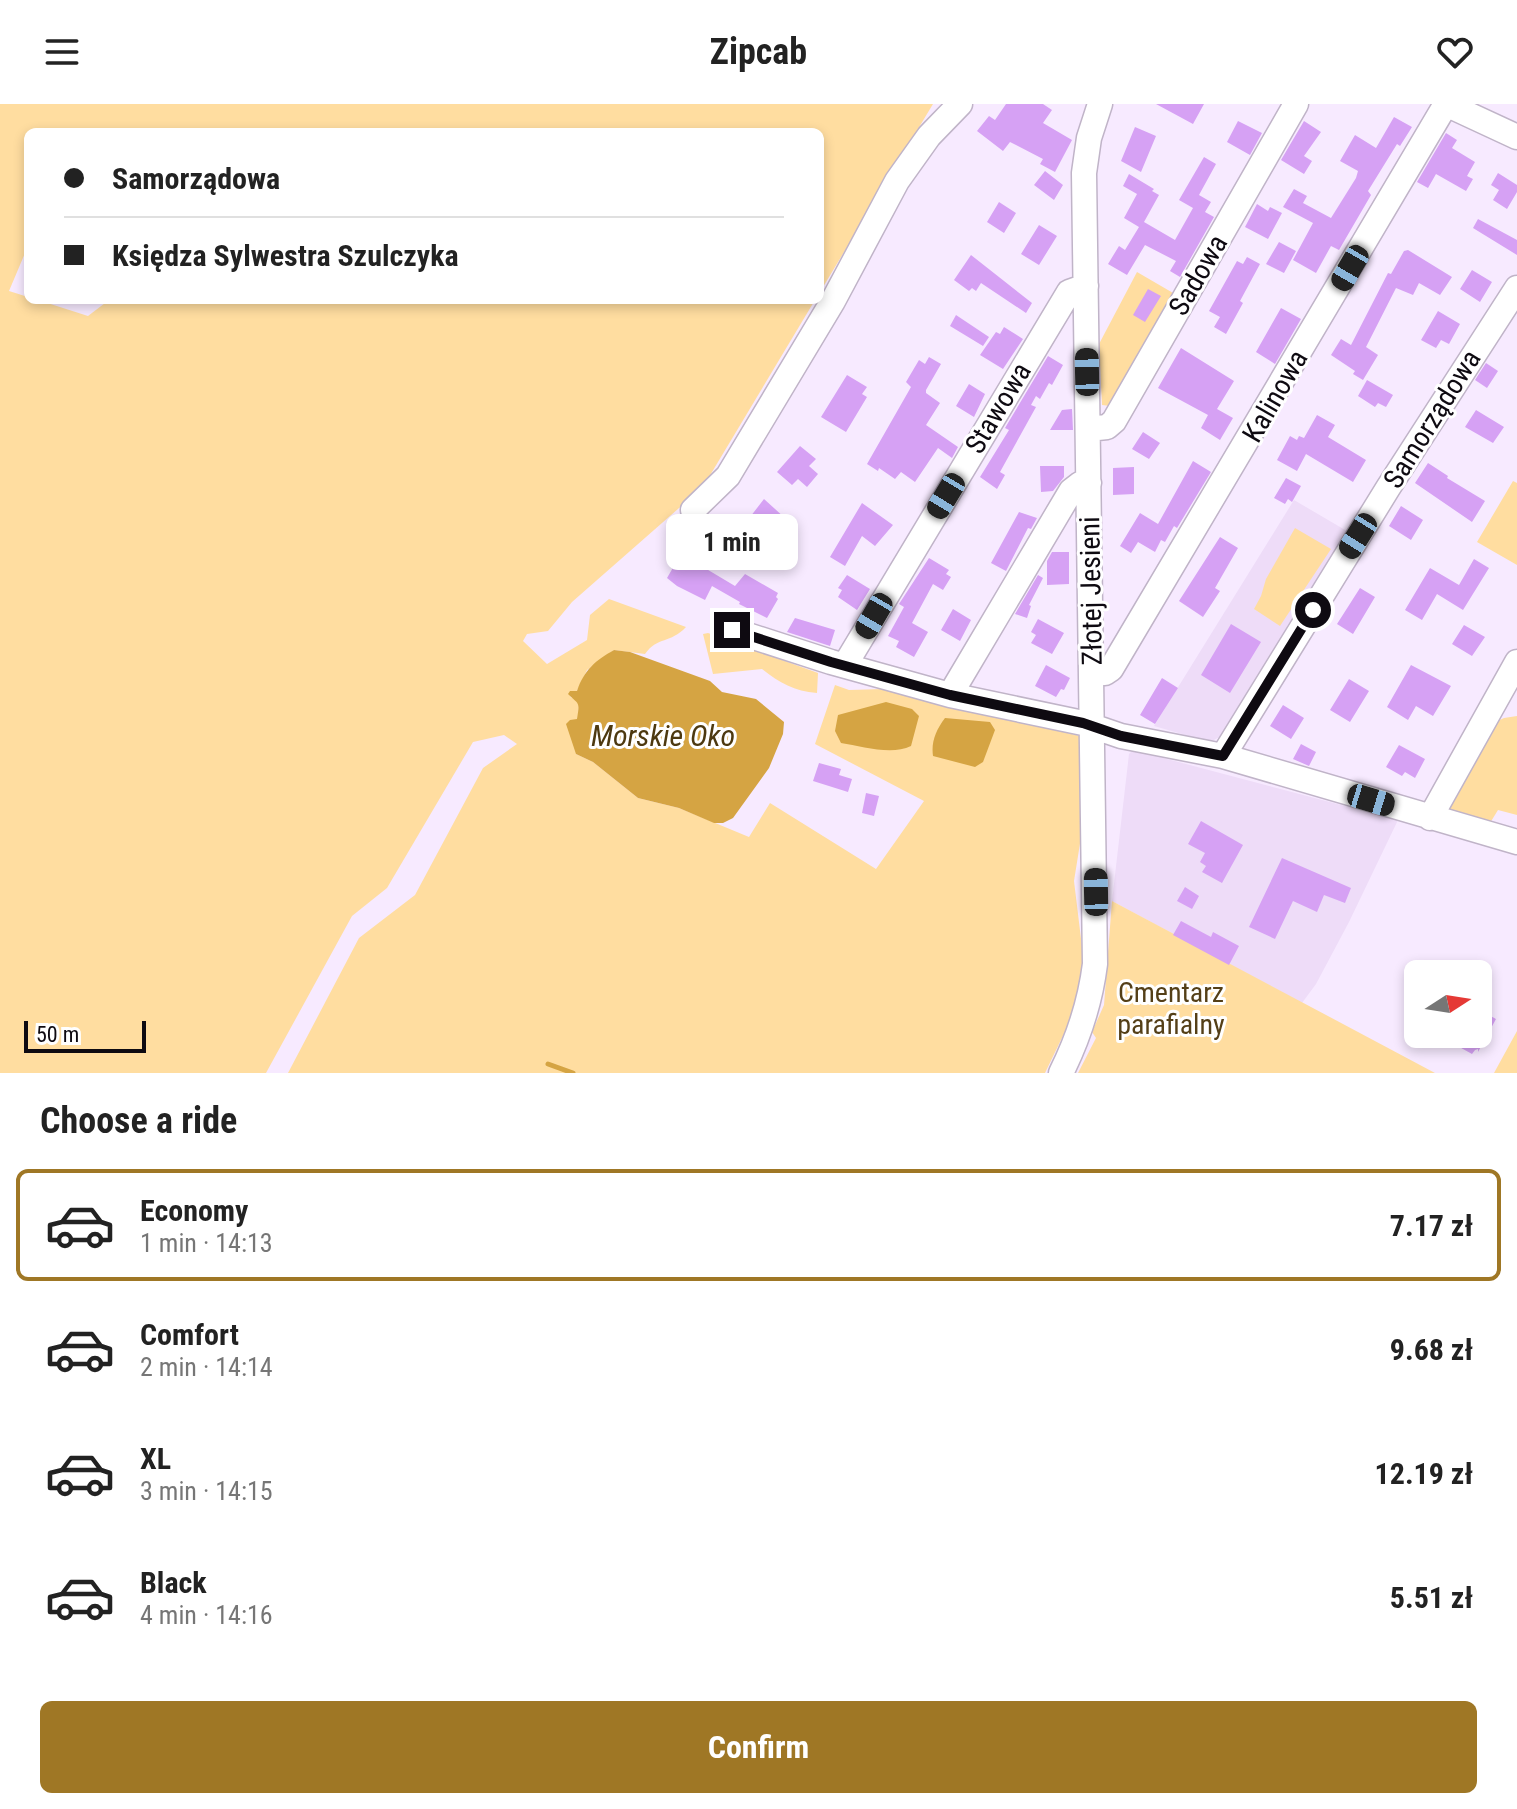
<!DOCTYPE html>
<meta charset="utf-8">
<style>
body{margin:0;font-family:"Roboto Condensed",sans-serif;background:#f2f2f2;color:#222;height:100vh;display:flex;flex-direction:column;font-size:30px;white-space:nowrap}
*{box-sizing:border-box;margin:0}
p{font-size:26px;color:#767676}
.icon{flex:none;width:44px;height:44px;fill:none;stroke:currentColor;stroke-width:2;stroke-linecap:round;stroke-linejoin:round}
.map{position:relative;height:969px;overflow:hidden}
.details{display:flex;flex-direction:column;background:#fff;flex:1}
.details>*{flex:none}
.hud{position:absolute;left:24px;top:24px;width:800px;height:176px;border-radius:12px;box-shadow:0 4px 12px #0003;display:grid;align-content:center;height:176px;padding:0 40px;background:#fff}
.needle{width:52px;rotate:78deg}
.tools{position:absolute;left:1404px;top:856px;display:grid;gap:16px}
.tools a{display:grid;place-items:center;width:88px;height:88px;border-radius:12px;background:#fff;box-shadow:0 4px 12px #0003;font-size:40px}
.scale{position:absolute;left:24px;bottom:20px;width:122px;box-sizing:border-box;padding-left:8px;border:4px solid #0e0a11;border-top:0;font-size:22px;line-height:28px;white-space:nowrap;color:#0e0a11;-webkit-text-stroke:6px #fff;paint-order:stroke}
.end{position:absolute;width:36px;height:36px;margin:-18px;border:10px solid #0e0a11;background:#fff;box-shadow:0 0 0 4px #fff}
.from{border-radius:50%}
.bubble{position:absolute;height:56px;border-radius:12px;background:#fff;box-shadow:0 4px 12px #0003;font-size:26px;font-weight:700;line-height:56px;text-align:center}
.car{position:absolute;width:24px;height:48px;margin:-24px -12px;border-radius:10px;box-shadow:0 0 6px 2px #0007;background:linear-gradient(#222 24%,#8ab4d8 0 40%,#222 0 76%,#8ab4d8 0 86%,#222 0)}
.hud b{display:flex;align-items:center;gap:28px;height:76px;font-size:30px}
.hud b+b{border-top:2px solid #e0e0e0}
.hud i{width:20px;height:20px;background:#222}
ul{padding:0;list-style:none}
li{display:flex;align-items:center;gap:24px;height:112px;margin:0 16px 12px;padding:0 24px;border:4px solid transparent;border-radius:12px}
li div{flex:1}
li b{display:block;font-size:30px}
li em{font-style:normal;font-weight:700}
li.current{border-color:#9f7725}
li>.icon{width:72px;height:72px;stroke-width:1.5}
h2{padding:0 40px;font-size:36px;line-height:96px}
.cta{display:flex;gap:16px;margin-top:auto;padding:16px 40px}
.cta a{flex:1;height:92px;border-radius:12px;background:#9f7725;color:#fff;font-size:32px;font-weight:700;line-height:92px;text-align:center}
header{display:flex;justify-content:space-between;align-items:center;height:104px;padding:0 40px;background:#fff;font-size:36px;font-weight:700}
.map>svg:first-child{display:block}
.built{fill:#eedcf8}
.green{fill:#ffdda0}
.water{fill:#d5a443}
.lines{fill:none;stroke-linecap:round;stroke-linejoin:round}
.stream{stroke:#d5a443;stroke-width:5}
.building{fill:#d6a1f4}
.minor-casing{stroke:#c0b4c8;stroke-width:27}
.minor{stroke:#fff;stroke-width:24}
.route{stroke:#0e0a11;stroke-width:10}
.labels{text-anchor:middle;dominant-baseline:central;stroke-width:6;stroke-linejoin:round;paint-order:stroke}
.street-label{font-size:28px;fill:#0e0a11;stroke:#fff}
.park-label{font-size:28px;fill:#543f17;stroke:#fff}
.water-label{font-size:30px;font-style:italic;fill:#4d3910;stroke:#fff}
</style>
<header><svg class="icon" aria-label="menu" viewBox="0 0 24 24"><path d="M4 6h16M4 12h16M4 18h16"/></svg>Zipcab<svg class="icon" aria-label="heart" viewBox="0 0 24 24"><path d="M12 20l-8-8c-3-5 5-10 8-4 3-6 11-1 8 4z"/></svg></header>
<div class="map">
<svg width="1517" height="969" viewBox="0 0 1517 969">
<rect width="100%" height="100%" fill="#f7eaff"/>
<path class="built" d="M1294,396L1352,430L1300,512L1293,514L1287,522L1289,530L1227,629L1210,638L1154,622Z
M1133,646L1398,716L1349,818L1316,880L1302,899L1112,797L1129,650Z"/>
<path class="green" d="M0,0H933L820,188V28H28V142L9,187L28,193V196H38L88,212L109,196H815L703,383L572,498L548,527L527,530L523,537L547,560L587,536L590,511L609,495L686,523C670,540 658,532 645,550L614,546L587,566L577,587L570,593L576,595L579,601L576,650L593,658L638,694L679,704L749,733L770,699L876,765L924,697L815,640L835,581L849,586L884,585L1080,632L1082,727L1074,777L1082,843V882L1072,913L1045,969H288L359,834L415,791L483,664L517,640L504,631L473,638L387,784L352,812L266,969H0Z
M1137,168L1180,193L1110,302L1102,301L1099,240Z
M1513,377L1517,379V461L1477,438Z
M1295,424L1331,445L1280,522L1254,505L1261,492L1266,475Z
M708,529L818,569L817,589C794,587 780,579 762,565L713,570L703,530Z
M1517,612V711L1498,706L1490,719L1444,707L1491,620L1504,614Z
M1112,797L1435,969H1078L1096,934L1092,928L1104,901Z
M1517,927V969H1494Z"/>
<path class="water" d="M614,546L630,548L710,577L722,588L756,595L784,618L783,630L769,664L733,714L723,719H714L679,704L638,694L593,658L576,650L566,620L570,616L577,615C580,597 579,601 568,590L570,587H577C584,566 596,556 614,546Z
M886,598L912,605L919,612L911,642C891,652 862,642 841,639L835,627L838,611Z
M945,614L990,618L995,626L983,658L975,663L933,652C931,638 936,626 945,614Z"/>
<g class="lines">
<path class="stream" d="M548,960L573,969"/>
</g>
<path class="building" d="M1006,0H1043L1052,6L1043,19L1072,36L1055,68L1040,60L1043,55L1010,38L1003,47L977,27L989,12L995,16Z
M1156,0H1204L1193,20Z
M1394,13L1412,23L1400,42L1397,40L1368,87L1371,91L1339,146L1331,142L1316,169L1293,156L1313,119L1283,103L1294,85L1307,92L1303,99L1331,114L1356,74L1358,67L1340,57L1355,31L1376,44Z
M1238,17L1262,29L1250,51L1227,38Z
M1304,17L1321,28L1304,52L1312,57L1304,70L1281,56Z
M1135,23L1156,32L1141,68L1121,57Z
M1446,29L1457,36L1452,44L1475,58L1467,72L1473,75L1466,87L1436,70L1428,84L1417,78Z
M1204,53L1216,60L1199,91L1211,98L1205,108L1214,113L1180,173L1170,167L1176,157L1145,141L1127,171L1108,160L1119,142L1125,146L1139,123L1124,114L1137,90L1123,82L1129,70L1154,85L1152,87L1159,91L1144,118L1175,136L1193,104L1179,96Z
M1045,67L1063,81L1054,96L1034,81Z
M1498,69L1517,81V88L1507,105L1493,96L1499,86L1491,81Z
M999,98L1016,109L1004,129L987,118Z
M1257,100L1268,107L1270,103L1282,109L1268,135L1245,123Z
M1478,115L1517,136V151L1473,124Z
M1039,121L1057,132L1039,161L1021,150Z
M1279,138L1296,147L1284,169L1266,160Z
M1408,146L1452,173L1440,191L1419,179L1413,191L1396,184L1366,243L1378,251L1363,276L1353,270L1355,267L1331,251L1341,235L1351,241L1388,169L1391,170L1404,147Z
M971,151L1032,199L1026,209L981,179L976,187L972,184L969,187L954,176Z
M1247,153L1260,160L1240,197L1243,199L1226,230L1214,223L1220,213L1209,207L1237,157L1243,160Z
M1472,166L1492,178L1480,198L1460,185Z
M1148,185L1161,192L1145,218L1133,211Z
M1281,204L1301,215L1275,260L1256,248Z
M1438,207L1460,220L1449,240L1441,236L1436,244L1421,236Z
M956,211L989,233L983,242L950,222Z
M1004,223L1023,235L1003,265L980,251L996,228L1000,230Z
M1181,244L1234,277L1217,305L1233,314L1220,336L1201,324L1208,311L1158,284Z
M1048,252L1063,261L1052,281L1049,279L1040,295L1036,292L1031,301L1036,303L1000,368L1005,371L997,385L980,373L1009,326L1005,324Z
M929,253L941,260L926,286V289L940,299L926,321L958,343L952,354L938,344L915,378L901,368L895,375L879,364L878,367L867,360L911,283L906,278L919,256L925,260Z
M1486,259L1498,267L1487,284L1475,276Z
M847,271L867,283L862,290L867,293L846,328L821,313Z
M1367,276L1393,291L1386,303L1378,299L1375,303L1358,292Z
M969,280L985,290L974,313L956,302Z
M1072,305L1073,326H1050L1062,306Z
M1476,306L1504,323L1493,339L1465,323Z
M1317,311L1335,321L1328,333L1366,356L1353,378L1306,350L1297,367L1277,356L1290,332L1297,336L1299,332L1304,334Z
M1143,328L1160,339L1149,355L1132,345Z
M800,342L816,355L809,362L818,370L807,383L798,375L792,381L777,368Z
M1193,357L1211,368L1177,424L1174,422L1165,438L1161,436L1155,448L1138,438L1131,449L1120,442L1140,409L1158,420Z
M1428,359L1448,372L1447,374L1485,397L1472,418L1415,379Z
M1040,362H1064V373L1053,387L1041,388Z
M1134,363V390L1113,391V364Z
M1286,374L1301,382L1292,398L1288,395L1285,400L1274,394Z
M764,395L796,424L776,443L747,417Z
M862,399L893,421L875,442L862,432L845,462L830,453Z
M1401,402L1423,416L1411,436L1389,422Z
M1019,408L1037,414L1031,425L1028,424L1006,467L991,459Z
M1220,433L1238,444L1215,484L1220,487L1203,513L1179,497Z
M1052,448H1069V480L1047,481V457Z
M683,451L735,482L745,470L778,489L776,493L778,495L767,514L739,500L740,498L712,482L705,496L677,482L667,474L678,455L680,456Z
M929,454L949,466L946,470L951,473L943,486L933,480L912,519L928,528L914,553L896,543L899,537L888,532L904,503L899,500Z
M1474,455L1489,464L1463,506L1437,490L1422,516L1405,506L1430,464L1459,481Z
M847,471L870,485L857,506L838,493L842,486L838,484Z
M1038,471L1043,474L1029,501L1031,502L1027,514L1015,510Z
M1360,484L1375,493L1353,530L1337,520Z
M953,505L971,516L960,537L941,526Z
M795,514L835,526L830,542L787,528Z
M1038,515L1064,529L1052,550L1031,539L1036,531L1031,528Z
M1231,520L1261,538L1230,589L1201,571Z
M1464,521L1485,533L1472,552L1452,540Z
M1046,561L1070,574L1064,586L1061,585L1056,593L1035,582Z
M1411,561L1451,582L1433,612L1416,602L1408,616L1387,603Z
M1162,574L1178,584L1155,620L1140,611Z
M1349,575L1369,587L1350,618L1330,606Z
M1283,601L1304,614L1291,635L1270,622Z
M1301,640L1316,648L1309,662L1293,655Z
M1399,641L1425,655L1415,674L1405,668L1402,672L1386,663Z
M819,659L841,665L839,671L852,675L848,688L813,677Z
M866,689L879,692L874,712L862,709Z
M1201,717L1243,741L1222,779L1202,768L1206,762L1200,758L1205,749L1188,740Z
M1282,754L1351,784L1345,799L1324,791L1317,808L1293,797L1275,835L1249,823Z
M1185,783L1199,792L1192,805L1177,797Z
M1181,817L1211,833L1213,828L1239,842L1229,861L1173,831Z
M1478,905L1496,915L1478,948V945L1475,946L1472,950L1436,930H1478Z"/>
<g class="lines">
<defs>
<path id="minor" d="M1446,0L1517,33
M1088,325L1107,323L1114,317L1296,0
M693,406L728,372L833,197L897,77L929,32L960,0
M732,526L831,558L950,591L1083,619L1121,632L1223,652L1517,738
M845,561L1069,188L1086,182
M1092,569H1105L1111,565L1446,0
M950,591L1071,387L1080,380L1089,379
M1223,652L1388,384L1517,184
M1430,714L1517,558
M1061,969C1079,933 1090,900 1095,860L1084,69L1089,34L1100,0"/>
</defs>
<use href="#minor" class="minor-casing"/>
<use href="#minor" class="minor"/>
</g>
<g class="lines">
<path class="route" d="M732,526L831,558L950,591L1083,619L1121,632L1223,652L1313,506"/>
</g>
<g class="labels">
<g class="street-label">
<text transform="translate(1198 171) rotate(-60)">Sadowa</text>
<text transform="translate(1275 292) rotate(-60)">Kalinowa</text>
<text transform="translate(998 304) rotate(-59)">Stawowa</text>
<text transform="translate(1432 315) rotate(-58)">Samorządowa</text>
<text transform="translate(1091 487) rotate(-91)">Złotej Jesieni</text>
</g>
<g class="park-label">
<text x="1171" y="888">Cmentarz<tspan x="1171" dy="32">parafialny</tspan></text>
</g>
<g class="water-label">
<text x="663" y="631">Morskie Oko</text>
</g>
</g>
</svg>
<div class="tools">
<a><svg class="needle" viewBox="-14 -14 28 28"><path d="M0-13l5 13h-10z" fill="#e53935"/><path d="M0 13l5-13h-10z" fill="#767676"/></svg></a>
</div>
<div class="scale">50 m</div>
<i class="end from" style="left:1313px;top:506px"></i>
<i class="end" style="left:732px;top:526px"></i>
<div class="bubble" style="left:666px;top:410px;width:132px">1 min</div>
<i class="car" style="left:1350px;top:164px;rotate:210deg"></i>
<i class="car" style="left:1087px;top:268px;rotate:359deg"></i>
<i class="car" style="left:946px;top:392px;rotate:211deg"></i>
<i class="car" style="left:1358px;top:432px;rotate:212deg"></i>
<i class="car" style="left:874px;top:512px;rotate:210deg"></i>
<i class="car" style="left:1371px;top:696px;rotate:107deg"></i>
<i class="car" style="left:1096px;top:788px;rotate:359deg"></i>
<div class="hud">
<b><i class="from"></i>Samorządowa</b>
<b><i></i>Księdza Sylwestra Szulczyka</b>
</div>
</div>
<section class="details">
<h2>Choose a ride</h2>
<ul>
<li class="current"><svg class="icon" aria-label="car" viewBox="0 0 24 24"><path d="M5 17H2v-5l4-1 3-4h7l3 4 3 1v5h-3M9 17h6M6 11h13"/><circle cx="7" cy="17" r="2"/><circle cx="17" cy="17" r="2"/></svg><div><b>Economy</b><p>1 min · 14:13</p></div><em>7.17 zł</em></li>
<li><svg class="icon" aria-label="car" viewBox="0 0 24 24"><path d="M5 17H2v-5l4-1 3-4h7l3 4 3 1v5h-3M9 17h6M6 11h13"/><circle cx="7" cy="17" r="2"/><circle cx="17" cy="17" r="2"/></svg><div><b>Comfort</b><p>2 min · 14:14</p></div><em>9.68 zł</em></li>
<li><svg class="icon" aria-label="car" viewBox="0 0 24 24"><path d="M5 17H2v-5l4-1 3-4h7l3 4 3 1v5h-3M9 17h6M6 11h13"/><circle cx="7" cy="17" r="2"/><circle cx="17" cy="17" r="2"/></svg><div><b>XL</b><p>3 min · 14:15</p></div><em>12.19 zł</em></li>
<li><svg class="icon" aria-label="car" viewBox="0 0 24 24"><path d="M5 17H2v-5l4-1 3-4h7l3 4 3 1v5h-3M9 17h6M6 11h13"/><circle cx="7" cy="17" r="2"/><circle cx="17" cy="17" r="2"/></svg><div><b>Black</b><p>4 min · 14:16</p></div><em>5.51 zł</em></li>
</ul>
<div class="cta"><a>Confirm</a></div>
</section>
